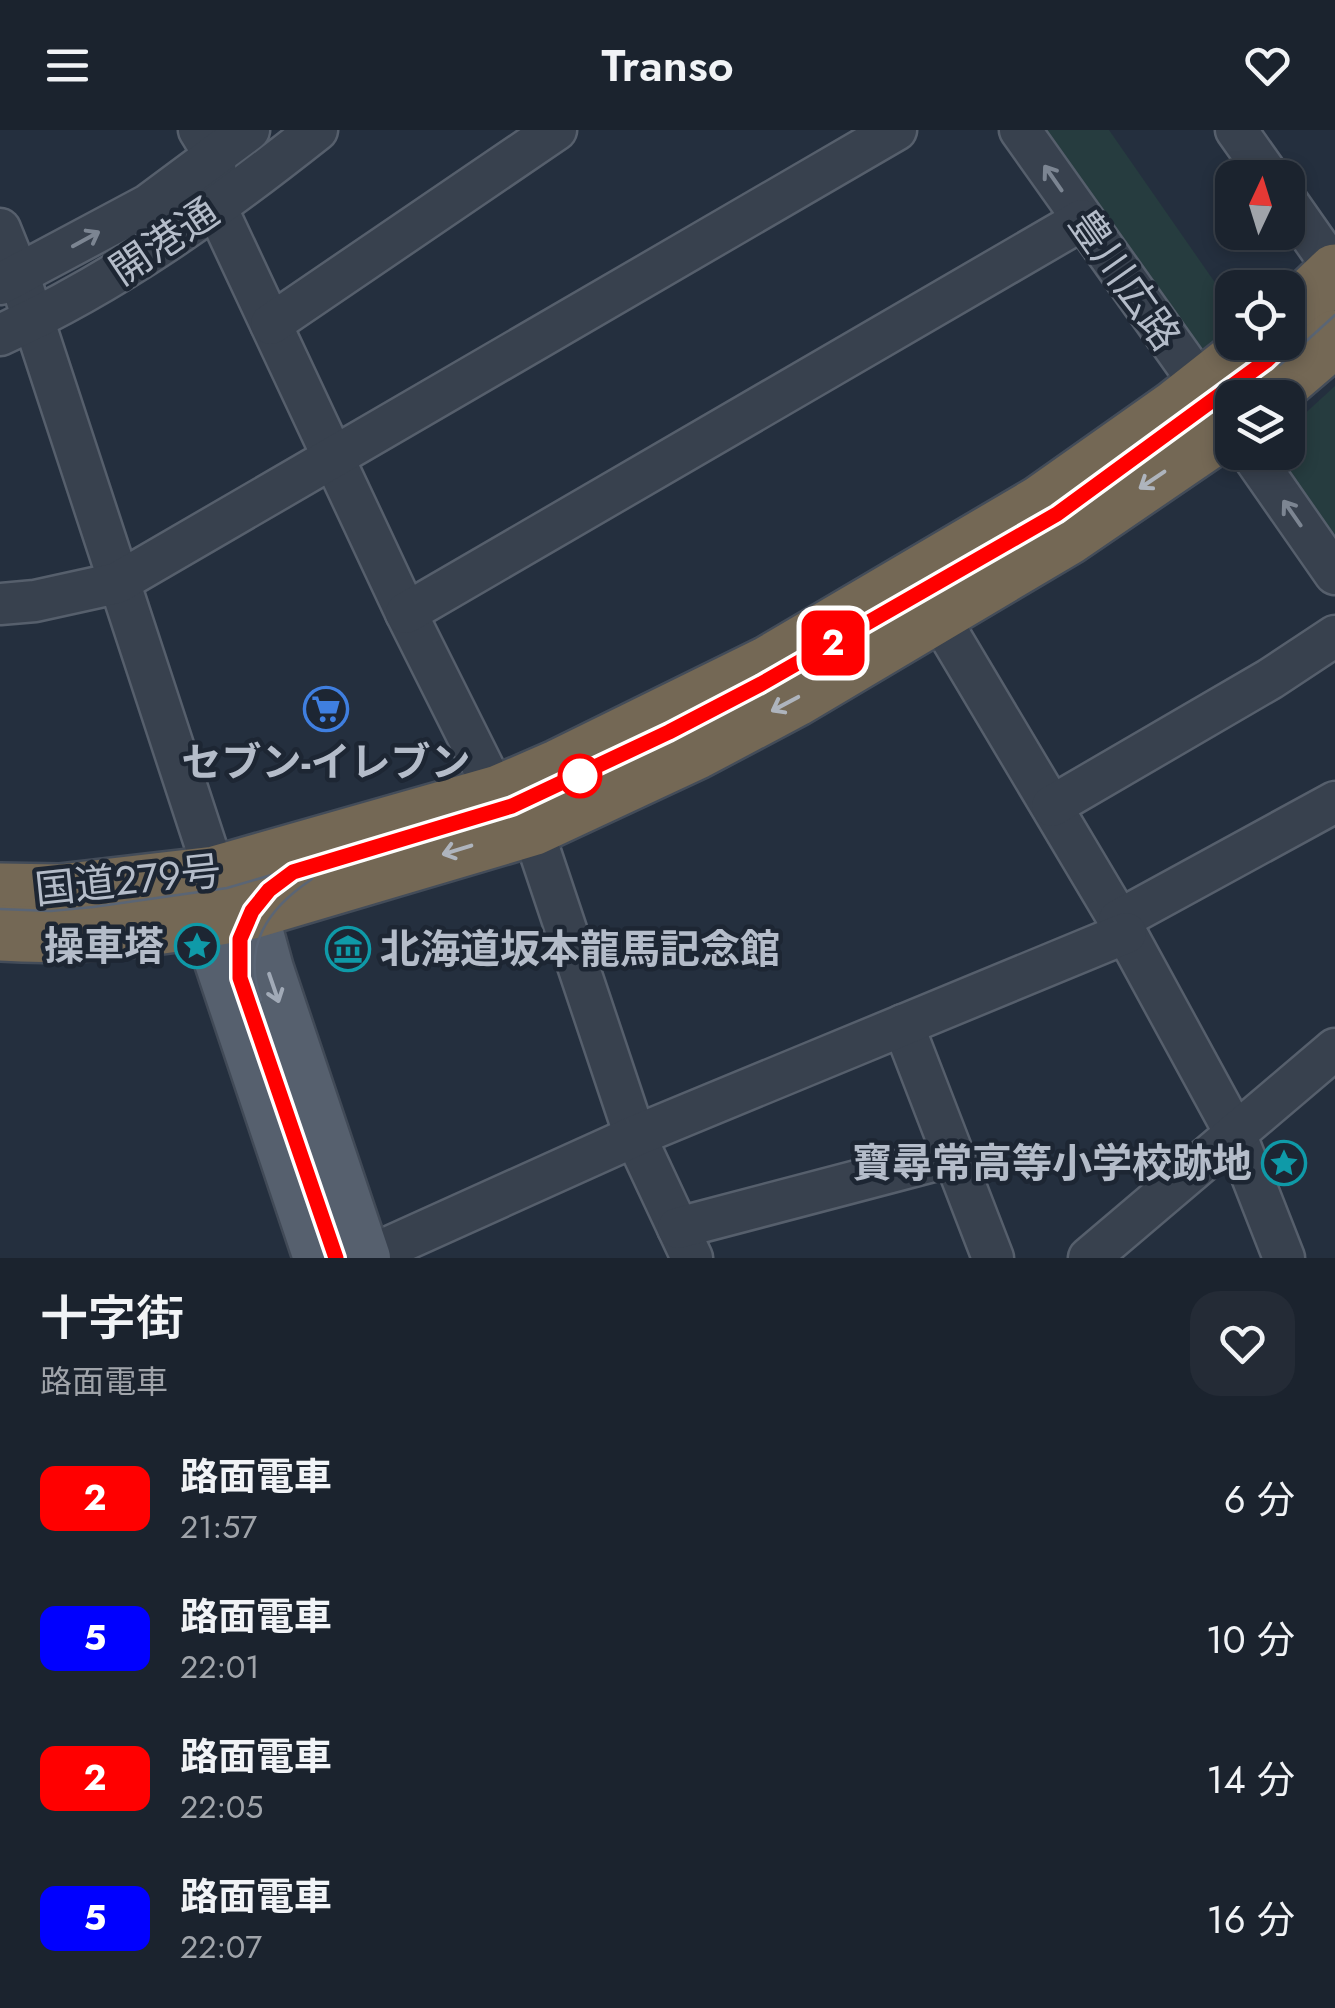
<!DOCTYPE html>
<html lang="ja">
<meta charset="utf-8">
<style>
:root{--surface:#1b232e;--page:#242b36;--text:#f1f3f6;--muted:#a0a4aa;--line:#39404a}
body{margin:0;font-family:Jost,"Noto Sans JP",sans-serif;background:var(--page);color:var(--text);height:100vh;display:flex;flex-direction:column;font-size:38px;white-space:nowrap}
*{box-sizing:border-box;margin:0}
p{font-size:32px;color:var(--muted)}
.icon{flex:none;width:55px;height:55px;fill:none;stroke:currentColor;stroke-width:2;stroke-linecap:round;stroke-linejoin:round}
.map{position:relative;height:1128px;overflow:hidden}
.details{display:flex;flex-direction:column;background:var(--surface);flex:1}
.details>*{flex:none}
.badge{padding:0 20px;border-radius:15px;font-size:35px;line-height:65px}
.needle{width:65px;rotate:4deg}
.controls{position:absolute;left:1215px;top:30px;display:grid;gap:20px}
.controls a{display:grid;place-items:center;width:90px;height:90px;border-radius:20px;background:var(--surface);box-shadow:0 5px 15px #0003,0 0 0 2px var(--line);font-size:50px}
.map>.badge{position:absolute;translate:-50% -50%;box-shadow:0 0 0 5px #fff}
.round{display:grid;place-items:center;flex:none;width:105px;height:105px;border-radius:30px;background:var(--page)}
.summary{display:flex;align-items:center;justify-content:space-between;height:170px;padding:0 40px}
h1{font-size:48px;font-weight:600;line-height:75px}
ul{padding:0;list-style:none}
li{display:flex;align-items:center;gap:30px;height:140px;padding:0 40px}
li div{flex:1}
li b{display:block;font-size:38px}
li em{font-style:normal}
li .badge{min-width:110px;font-weight:700;text-align:center}
header{display:flex;justify-content:space-between;align-items:center;height:130px;padding:0 40px;background:var(--surface);font-size:45px;font-weight:600}
.map>svg:first-child{display:block}
.green{fill:#263c3f}
.lines{fill:none;stroke-linecap:round;stroke-linejoin:round}
.minor-casing{stroke:#565f6c;stroke-width:45}
.major-casing{stroke:#414a57;stroke-width:55}
.highway-casing{stroke:#434c59;stroke-width:60}
.minor{stroke:#38414e;stroke-width:40}
.major{stroke:#56606e;stroke-width:50}
.highway{stroke:#746855;stroke-width:55}
.tram{stroke:#5a6575;stroke-width:2.5}
.oneway{stroke:#7c8592}
.oneway2{stroke:#aeb4bd}
.oneway3{stroke:#a1aab7}
.line-casing{stroke:#fff;stroke-width:22}
.line{stroke:#f00;stroke-width:15}
.stop-dot{fill:#fff;stroke:#f00;stroke-width:5}
.labels{text-anchor:middle;dominant-baseline:central;stroke-width:9;stroke-linejoin:round;paint-order:stroke}
.street-label{font-size:40px;fill:#b4bcc9;stroke:#1d2633}
.poi-label{font-size:40px;font-weight:bold;fill:#b4bcc9;stroke:#1d2633;text-anchor:end}
</style>
<header><svg class="icon" aria-label="menu" viewBox="0 0 24 24"><path d="M4 6h16M4 12h16M4 18h16"/></svg>Transo<svg class="icon" aria-label="heart" viewBox="0 0 24 24"><path d="M12 20l-8-8c-3-5 5-10 8-4 3-6 11-1 8 4z"/></svg></header>
<div class="map">
<svg width="1335" height="1128" viewBox="0 0 1335 1128">
<rect width="100%" height="100%" fill="#242f3e"/>
<g class="green">
<path d="M1042 0H1109L1232 177V199L1202 225Z"/>
<path d="M1335 256V408L1273 323 1288 322V299Z"/>
</g>
<g class="lines">
<defs>
<g id="minor">
<path d="M199 0 215 26 216 77 406 483 486 643 499 663 532 698 635 1006 692 1128"/>
<path d="M1020 0 1218 279"/>
<path d="M1236 0 1270 48"/>
<path d="M1288 73 1335 140"/>
<path d="M0 99 19 146 215 744"/>
<path d="M0 154 148 75 249 0"/>
<path d="M271 194 556 0"/>
<path d="M0 205C118 151 216 80 317 0"/>
<path d="M1250 322 1335 444"/>
<path d="M925 464 1119 790 1235 1003 1284 1128"/>
<path d="M0 474 35 471 117 453 896 0"/>
<path d="M406 483 1082 90"/>
<path d="M1052 676 1270 549 1335 506"/>
<path d="M1119 790 1335 672"/>
<path d="M903 895 993 1128"/>
<path d="M678 1098 952 1026"/>
<path d="M365 1128 635 1006 1126 803"/>
<path d="M1089 1128 1335 919"/>
</g>
<g id="major">
<path d="M214 749 206 790 319 1128"/>
<path d="M222 752 252 781 268 839 365 1128"/>
</g>
<g id="highway">
<path d="M1288 187 1335 142"/>
<path d="M1265 268 1335 208"/>
<path d="M0 761 60 762 215 744 499 663 559 637 768 534 1041 373 1174 279 1259 212"/>
<path d="M0 803C83 809 171 797 252 781L532 698 697 621 795 569 1068 407 1232 295"/>
</g>
</defs>
<use href="#minor" class="minor-casing"/>
<use href="#major" class="major-casing"/>
<use href="#highway" class="highway-casing"/>
<use href="#minor" class="minor"/>
<use href="#major" class="major"/>
<use href="#highway" class="highway"/>
<g class="tram">
<path d="M1280 235 1335 185"/>
<path d="M286 747C253 771 239 801 238 841L336 1128"/>
<path d="M0 779 51 781 93 777 227 758 512 675 580 646 761 554 1057 384 1212 271 1286 212"/>
<path d="M261 870C242 816 267 779 312 749"/>
</g>
</g>
<defs><path id="oneway-shaft" d="M-6 0H5M1.5-3L5.5 0L1.5 3" fill="none" stroke-width="1.6" stroke-linecap="round" stroke-linejoin="round" transform="scale(2.5)"/></defs>
<g class="oneway">
<use href="#oneway-shaft" transform="translate(1053 48) rotate(-125)"/>
<use href="#oneway-shaft" transform="translate(86 109) rotate(-29)"/>
<use href="#oneway-shaft" transform="translate(1292 383) rotate(-125)"/>
</g>
<g class="oneway2">
<use href="#oneway-shaft" transform="translate(1152 350) rotate(146)"/>
<use href="#oneway-shaft" transform="translate(785 574) rotate(152)"/>
<use href="#oneway-shaft" transform="translate(457 720) rotate(163)"/>
</g>
<use class="oneway3" href="#oneway-shaft" transform="translate(274 858) rotate(71)"/>
<g class="lines">
<defs>
<path id="line" d="M336 1128 240 848V809L252 781 269 760 293 742 512 676 669 602 761 554 1057 384 1266 231 1286 212"/>
</defs>
<use href="#line" class="line-casing"/>
<use href="#line" class="line"/>
</g>
<defs>
<symbol id="supermarket-ring" viewBox="-11 -11 22 22"><circle r="9.5" fill="#1d2633" stroke="#3f7fe0" stroke-width="1.5"/><path d="M-6-5.5h2.5l.6 2H6L4.5 2H-2.5L-4.4-4H-6ZM-1.5 3.2a1.3 1.3 0 1 0 .1 0ZM3 3.2a1.3 1.3 0 1 0 .1 0Z" fill="#3f7fe0"/></symbol>
<symbol id="sight-ring" viewBox="-11 -11 22 22"><circle r="9.5" fill="#1d2633" stroke="#0f9aa8" stroke-width="1.5"/><path d="M0-6L1.8-2.2L6-1.7L2.9 1.2L3.7 5.4L0 3.3L-3.7 5.4L-2.9 1.2L-6-1.7L-1.8-2.2Z" fill="#0f9aa8"/></symbol>
<symbol id="museum-ring" viewBox="-11 -11 22 22"><circle r="9.5" fill="#1d2633" stroke="#0f9aa8" stroke-width="1.5"/><path d="M0-6L6-3V-2H-6V-3ZM-5-1h2V3h-2ZM-1-1h2V3h-2ZM3-1h2V3H3ZM-6 4H6V6H-6Z" fill="#0f9aa8"/></symbol>
</defs>
<g fill-rule="evenodd">
<use href="#supermarket-ring" x="301" y="554" width="50" height="50"/>
<use href="#sight-ring" x="172" y="791" width="50" height="50"/>
<use href="#museum-ring" x="323" y="794" width="50" height="50"/>
<use href="#sight-ring" x="1259" y="1008" width="50" height="50"/>
</g>
<circle class="stop-dot" cx="580" cy="646" r="20"/>
<g class="labels">
<g class="street-label">
<text transform="translate(164 111) rotate(-34)">開港通</text>
<text transform="translate(1125 150) rotate(55)">豊川広路</text>
<text transform="translate(128 750) rotate(-6)">国道279号</text>
</g>
<g class="poi-label">
<text x="326" y="632" text-anchor="middle">セブン-イレブン</text>
<text x="164" y="816">操車塔</text>
<text x="380" y="819" text-anchor="start">北海道坂本龍馬記念館</text>
<text x="1252" y="1033">寶尋常高等小学校跡地</text>
</g>
</g>
</svg>
<div class="controls">
<a><svg class="needle" viewBox="-14 -14 28 28"><path d="M0-13l5 13h-10z" fill="#e53935"/><path d="M0 13l5-13h-10z" fill="#a0a4aa"/></svg></a>
<a><svg class="icon" aria-label="locate" viewBox="0 0 24 24"><circle cx="12" cy="12" r="6"/><path d="M12 2v4M12 18v4M2 12h4M18 12h4"/></svg></a>
<a><svg class="icon" aria-label="layers" viewBox="0 0 24 24"><path d="M12 4l9 5-9 5-9-5zM3 14l9 5 9-5"/></svg></a>
</div>
<b class="badge" style="left:833px;top:513px;background:#f00;color:#fff">2</b>
</div>
<section class="details">
<div class="summary"><div><h1>十字街</h1><p>路面電車</p></div><a class="round"><svg class="icon" aria-label="heart" viewBox="0 0 24 24"><path d="M12 20l-8-8c-3-5 5-10 8-4 3-6 11-1 8 4z"/></svg></a></div>
<ul>
<li><span class="badge" style="background:#f00;color:#fff">2</span><div><b>路面電車</b><p>21:57</p></div><em>6 分</em></li>
<li><span class="badge" style="background:#00f;color:#fff">5</span><div><b>路面電車</b><p>22:01</p></div><em>10 分</em></li>
<li><span class="badge" style="background:#f00;color:#fff">2</span><div><b>路面電車</b><p>22:05</p></div><em>14 分</em></li>
<li><span class="badge" style="background:#00f;color:#fff">5</span><div><b>路面電車</b><p>22:07</p></div><em>16 分</em></li>
</ul>
</section>
